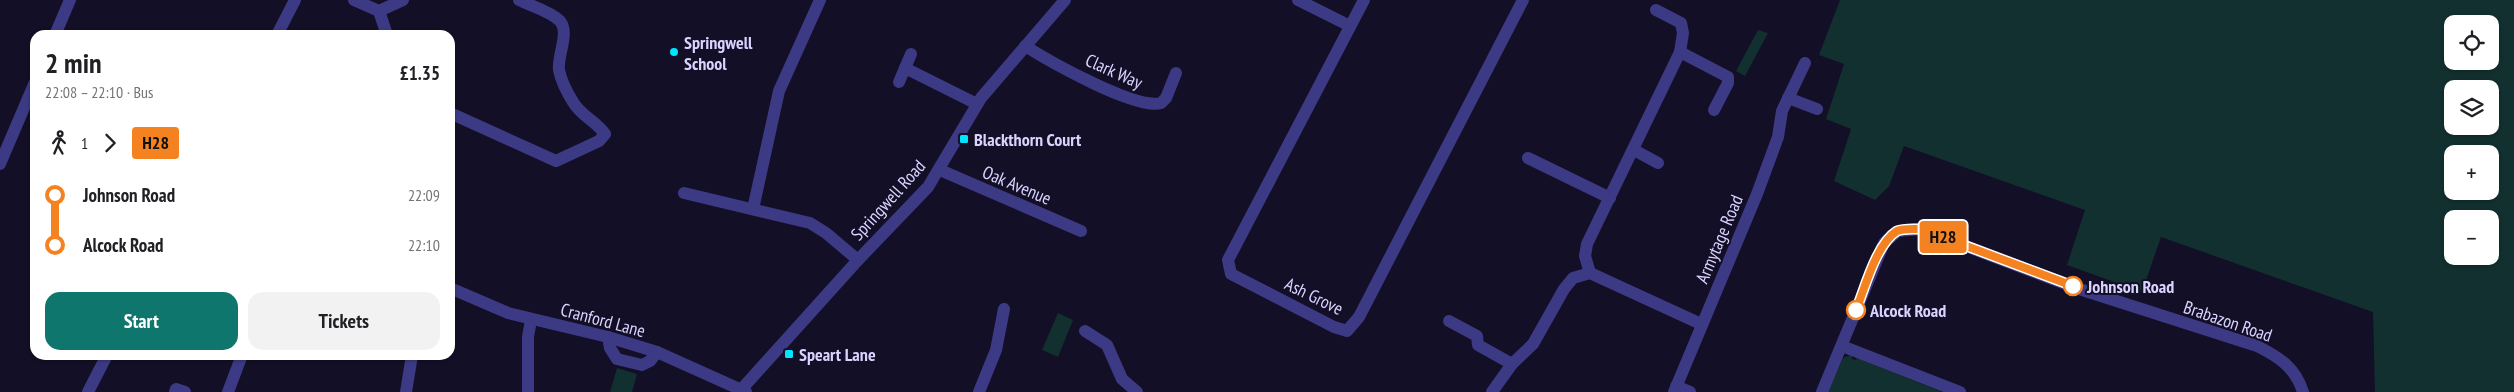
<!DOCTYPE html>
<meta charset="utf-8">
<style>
:root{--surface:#fff;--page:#f2f2f2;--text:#202124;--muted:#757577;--accent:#0f766e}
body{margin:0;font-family:"PT Sans Narrow",sans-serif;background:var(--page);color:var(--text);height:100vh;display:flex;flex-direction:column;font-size:19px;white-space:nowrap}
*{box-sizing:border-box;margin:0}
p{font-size:16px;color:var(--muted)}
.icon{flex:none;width:28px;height:28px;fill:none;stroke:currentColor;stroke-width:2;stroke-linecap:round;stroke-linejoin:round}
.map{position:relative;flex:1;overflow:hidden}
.sheet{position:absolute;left:30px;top:30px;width:425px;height:330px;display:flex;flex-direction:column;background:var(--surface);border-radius:15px;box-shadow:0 1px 4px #0004}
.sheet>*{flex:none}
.badge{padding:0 10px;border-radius:4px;font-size:18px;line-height:32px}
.buttons{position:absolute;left:2444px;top:15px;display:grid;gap:10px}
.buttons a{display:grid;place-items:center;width:55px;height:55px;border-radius:10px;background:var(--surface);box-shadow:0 1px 4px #0004;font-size:25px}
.map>.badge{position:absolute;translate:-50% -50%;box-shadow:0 0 0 2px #fff}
.legs{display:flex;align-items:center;gap:8px;height:55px;padding:0 15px;font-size:16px}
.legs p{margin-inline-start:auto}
.head{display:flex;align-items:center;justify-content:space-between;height:85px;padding:0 15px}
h1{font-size:28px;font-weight:800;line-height:38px}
.primary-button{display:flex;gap:10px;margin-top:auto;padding:10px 15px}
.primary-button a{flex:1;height:58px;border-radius:15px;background:var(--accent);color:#fff;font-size:20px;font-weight:800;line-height:58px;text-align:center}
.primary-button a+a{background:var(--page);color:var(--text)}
ul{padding:0 15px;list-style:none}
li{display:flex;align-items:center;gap:18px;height:50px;font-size:19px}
li i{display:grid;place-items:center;width:8px;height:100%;margin:0 6px;background:currentColor}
li i::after{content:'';width:12px;height:12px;margin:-6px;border:4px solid;border-radius:50%;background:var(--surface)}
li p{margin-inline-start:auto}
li:first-child i{background:linear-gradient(#0000 50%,currentColor 0)}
li:last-child i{background:linear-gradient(currentColor 50%,#0000 0)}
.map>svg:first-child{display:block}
.green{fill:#12302f;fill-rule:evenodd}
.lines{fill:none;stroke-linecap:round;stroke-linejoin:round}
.minor{stroke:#3d3a85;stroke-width:12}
.line-1-casing{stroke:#fff;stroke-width:11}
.line-1{stroke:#f58220;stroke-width:8}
.poi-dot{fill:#00e5ff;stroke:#130f26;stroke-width:2}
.stop-1-dot{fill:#fff;stroke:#f58220;stroke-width:2.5}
.labels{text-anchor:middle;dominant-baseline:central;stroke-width:4;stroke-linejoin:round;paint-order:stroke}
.poi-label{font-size:18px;font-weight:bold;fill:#d9d4ff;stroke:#130f26;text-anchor:start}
.street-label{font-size:18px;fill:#d9d4ff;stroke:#130f26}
.stop-label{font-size:18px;font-weight:bold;fill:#d9d4ff;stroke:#130f26;text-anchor:start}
</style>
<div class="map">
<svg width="2514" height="392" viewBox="0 0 2514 392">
<rect width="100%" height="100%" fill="#130f26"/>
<g class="green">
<path d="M1840 0H2514V392H2375L2373 312 2161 237 2142 292 2067 265 2085 210 1904 146 1889 186 1875 200 1834 181 1851 129 1826 119 1844 64 1819 55ZM2452 24H2490V61H2452ZM2452 89H2490V126H2452ZM2452 154H2490V191H2452ZM2452 219H2490V256H2452Z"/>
<path d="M1758 30 1768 33 1745 76 1736 71Z"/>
<path d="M1058 313 1073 320 1058 357 1042 350Z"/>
<path d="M1850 355 1852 356V359L1856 360 1857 358 1942 392H1828L1843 358Z"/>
<path d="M617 368 637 374 632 392H610Z"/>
</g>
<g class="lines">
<g class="minor">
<path d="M354 0 379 11 387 35"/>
<path d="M1298 0 1350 26"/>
<path d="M1364 0 1228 260 1231 274 1334 327 1347 331 1359 317 1523 0"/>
<path d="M379 11 403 0"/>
<path d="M55 35 70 0"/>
<path d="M277 35 295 0"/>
<path d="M1025 46C1049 61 1135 110 1161 103L1166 98 1176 73"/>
<path d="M1680 52 1728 77V83L1714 110"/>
<path d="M905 68 977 104"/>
<path d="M899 82 911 54"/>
<path d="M1788 98 1817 109"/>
<path d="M450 113 556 161 599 141 605 134C596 121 581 116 573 102 568 94 561 80 559 70 557 56 570 33 560 21 550 11 531 6 519 0"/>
<path d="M1634 150 1658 163"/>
<path d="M1528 158 1610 198"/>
<path d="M0 164 35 82"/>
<path d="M940 170 1081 231"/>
<path d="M684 193 810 223 826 233 858 260"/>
<path d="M753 209 779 91 820 0"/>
<path d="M1590 273 1585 256 1587 244 1680 52 1683 33 1681 23 1656 10"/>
<path d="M450 288 508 313 608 337 657 352 746 392"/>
<path d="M1449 321 1477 336 1478 345 1512 364"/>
<path d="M1085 331 1107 345 1122 379 1137 392"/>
<path d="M608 337 610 348 617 359 642 365 650 361 657 352"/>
<path d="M1842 346 1960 392"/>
<path d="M1676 386 1690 392"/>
<path d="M88 392 107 355"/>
<path d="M175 392 176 389 185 392"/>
<path d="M228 392 242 355"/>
<path d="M406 392 412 355"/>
<path d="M528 392V337L531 320"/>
<path d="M739 392 858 260 928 187 981 98 1065 0"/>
<path d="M979 392 996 350 1004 309"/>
<path d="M1492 392 1512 364 1533 344 1564 289 1573 278 1590 273 1701 324"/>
<path d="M1674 392 1757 194 1778 137 1782 111 1805 63"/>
<path d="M1822 392 1884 243 1898 231 1921 229 2076 288 2257 346C2279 357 2295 367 2303 392"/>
</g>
</g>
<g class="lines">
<defs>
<path id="line-1" d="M1856 310C1865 288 1876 244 1897 231 1904 228 1914 229 1921 229L2073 286"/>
</defs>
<use href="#line-1" class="line-1-casing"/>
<use href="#line-1" class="line-1"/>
</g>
<g class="poi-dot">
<circle cx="674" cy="52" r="5"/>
<rect x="959" y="134" width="10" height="10" rx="2.5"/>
<rect x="784" y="349" width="10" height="10" rx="2.5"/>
</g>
<g class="stop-1-dot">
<circle cx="2073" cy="286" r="9"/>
<circle cx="1856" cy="310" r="9"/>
</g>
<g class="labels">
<g class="poi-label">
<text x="684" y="42">Springwell<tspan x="684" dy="21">School</tspan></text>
<text x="974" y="139">Blackthorn Court</text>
<text x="799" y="354">Speart Lane</text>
</g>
<g class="street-label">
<text transform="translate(1114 71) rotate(24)">Clark Way</text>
<text transform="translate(1017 185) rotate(23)">Oak Avenue</text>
<text transform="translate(888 200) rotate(-48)">Springwell Road</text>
<text transform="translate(1719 239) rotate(-67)">Armytage Road</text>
<text transform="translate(1314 296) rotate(26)">Ash Grove</text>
<text transform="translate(603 320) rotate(15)">Cranford Lane</text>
<text transform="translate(2228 321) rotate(19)">Brabazon Road</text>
</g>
<g class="stop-label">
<text x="2087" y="286">Johnson Road</text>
<text x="1870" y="310">Alcock Road</text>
</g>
</g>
</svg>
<div class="buttons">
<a><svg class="icon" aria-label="locate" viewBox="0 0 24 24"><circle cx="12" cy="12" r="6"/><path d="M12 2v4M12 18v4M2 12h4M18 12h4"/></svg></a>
<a><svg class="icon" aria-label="layers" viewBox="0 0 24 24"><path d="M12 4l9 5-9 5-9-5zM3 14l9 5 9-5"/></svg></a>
<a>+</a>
<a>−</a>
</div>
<b class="badge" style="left:1943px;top:237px;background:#f58220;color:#111">H28</b>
<section class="sheet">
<div class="head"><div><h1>2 min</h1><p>22:08 – 22:10 · Bus</p></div><b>£1.35</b></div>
<div class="legs"><svg class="icon" aria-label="walk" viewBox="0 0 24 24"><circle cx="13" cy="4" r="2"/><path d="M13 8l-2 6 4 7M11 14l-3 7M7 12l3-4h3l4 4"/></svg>1<svg class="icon" aria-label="forward" viewBox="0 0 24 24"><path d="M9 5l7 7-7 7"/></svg><b class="badge" style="background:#f58220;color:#111">H28</b></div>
<ul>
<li><i style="color:#f58220"></i><b>Johnson Road</b><p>22:09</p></li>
<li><i style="color:#f58220"></i><b>Alcock Road</b><p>22:10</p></li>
</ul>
<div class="primary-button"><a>Start</a><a>Tickets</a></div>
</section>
</div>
